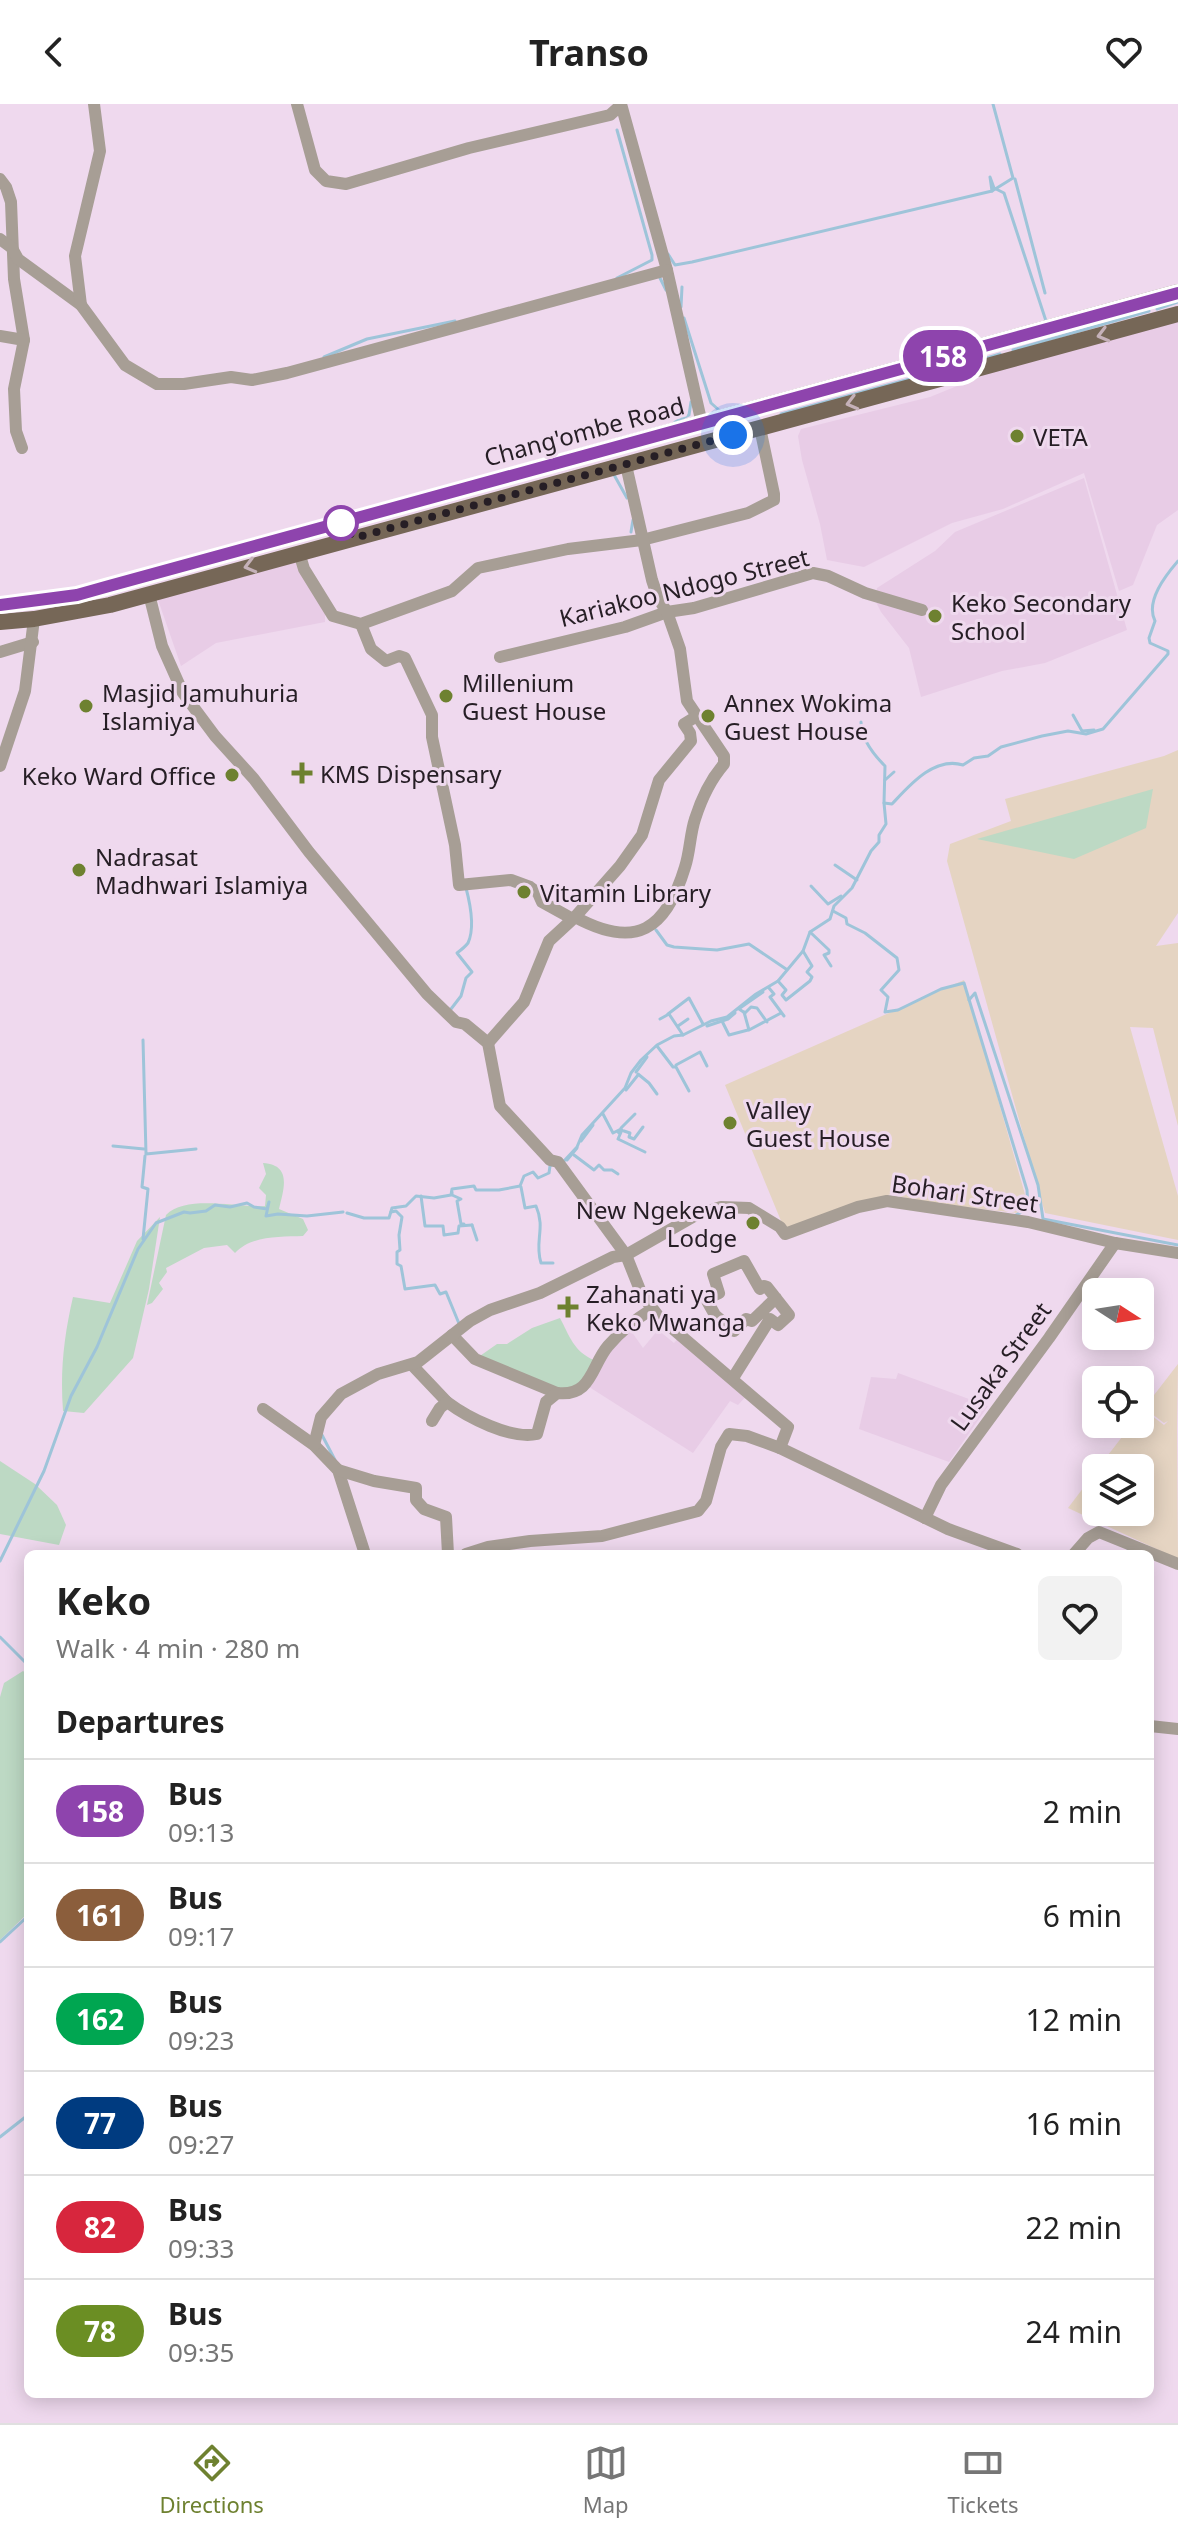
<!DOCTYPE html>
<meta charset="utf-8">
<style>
:root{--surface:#fff;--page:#f2f2f2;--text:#222;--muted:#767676;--line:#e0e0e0;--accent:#6e8130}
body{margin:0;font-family:"Noto Sans",sans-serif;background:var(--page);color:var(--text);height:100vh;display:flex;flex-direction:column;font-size:30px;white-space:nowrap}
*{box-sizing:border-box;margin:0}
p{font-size:26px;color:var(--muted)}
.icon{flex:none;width:44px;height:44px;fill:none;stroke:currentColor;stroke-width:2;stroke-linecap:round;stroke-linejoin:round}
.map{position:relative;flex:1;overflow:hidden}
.panel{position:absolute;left:24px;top:1446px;width:1130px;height:848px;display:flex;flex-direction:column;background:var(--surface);border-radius:12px;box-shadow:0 4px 20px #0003}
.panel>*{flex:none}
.badge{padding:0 16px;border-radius:26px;font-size:28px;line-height:52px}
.needle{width:52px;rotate:102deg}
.buttons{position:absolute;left:1082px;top:1174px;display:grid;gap:16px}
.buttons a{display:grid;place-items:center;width:72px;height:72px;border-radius:12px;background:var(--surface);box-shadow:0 4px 20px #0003;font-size:40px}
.you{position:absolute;width:40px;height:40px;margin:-20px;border:6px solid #fff;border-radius:50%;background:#1a73e8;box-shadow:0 0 0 12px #1a73e833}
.map>.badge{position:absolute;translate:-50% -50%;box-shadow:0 0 0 4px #fff}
h2{padding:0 32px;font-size:30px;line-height:72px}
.round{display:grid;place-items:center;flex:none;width:84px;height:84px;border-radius:12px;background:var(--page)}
.headline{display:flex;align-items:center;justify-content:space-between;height:136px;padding:0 32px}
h1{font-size:38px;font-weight:700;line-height:60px}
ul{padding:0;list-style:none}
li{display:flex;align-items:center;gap:24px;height:104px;padding:0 32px;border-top:2px solid var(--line)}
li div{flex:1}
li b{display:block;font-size:30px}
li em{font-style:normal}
li .badge{min-width:88px;font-weight:700;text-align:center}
header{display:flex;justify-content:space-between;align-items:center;height:104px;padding:0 32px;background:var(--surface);font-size:36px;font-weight:700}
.tabs{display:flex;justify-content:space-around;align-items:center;height:112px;border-top:2px solid var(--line);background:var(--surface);font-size:22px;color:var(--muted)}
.tabs a{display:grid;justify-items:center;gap:4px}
.tabs .on{color:var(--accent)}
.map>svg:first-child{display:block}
.built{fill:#e8cce6}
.industrial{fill:#e5d4c2}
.green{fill:#bdd9c4}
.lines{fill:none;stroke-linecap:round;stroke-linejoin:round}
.stream{stroke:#9ec4d9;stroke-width:3}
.minor{stroke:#a79e95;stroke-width:12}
.major{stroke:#766757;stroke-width:16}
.oneway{stroke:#c5b1b9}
.line-casing{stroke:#fff;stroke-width:18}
.line{stroke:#8e44ad;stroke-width:12}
.walk{stroke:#261e25;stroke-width:8;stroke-dasharray:0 14.4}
.poi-dot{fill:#6e8130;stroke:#efd9ee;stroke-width:3}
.stop-dot{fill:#fff;stroke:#8e44ad;stroke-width:4}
.labels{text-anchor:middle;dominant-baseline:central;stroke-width:6;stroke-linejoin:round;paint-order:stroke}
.street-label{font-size:24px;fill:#261e25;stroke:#efd9ee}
.poi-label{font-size:24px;fill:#261e25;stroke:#efd9ee;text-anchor:start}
</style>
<header><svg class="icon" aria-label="back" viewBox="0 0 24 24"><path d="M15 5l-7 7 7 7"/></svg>Transo<svg class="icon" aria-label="heart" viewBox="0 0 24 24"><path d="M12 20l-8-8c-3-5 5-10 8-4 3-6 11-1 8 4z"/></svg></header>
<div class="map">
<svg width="1178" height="2319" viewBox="0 0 1178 2319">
<rect width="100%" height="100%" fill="#efd9ee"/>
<g class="built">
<path d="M1178 216V406L1157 421 1133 481 1119 487 1084 369 1003 405 952 419 864 463 827 456 820 420 802 356 798 332 801 325 930 293 989 269Z"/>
<path d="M1084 374 1127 526 1045 559 1002 567 921 593 909 544 881 508 875 496 877 484 935 447 955 428Z"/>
<path d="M297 453 325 506V518L216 539 181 562 156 490Z"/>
<path d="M629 1224 643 1244 658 1226 674 1239 681 1231 749 1289 738 1301 730 1297 693 1349 586 1281 613 1238Z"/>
<path d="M898 1269 988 1302 949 1358 859 1325 871 1273 896 1275Z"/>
</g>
<g class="industrial">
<path d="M1178 646V809L1156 842 1178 839V1022L1153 924 1130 923 1178 1092V1136L1045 1109 947 757 950 740 1011 717 1005 695 1164 652Z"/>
<path d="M964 876 1028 1101 1019 1109 922 1098 891 1090 786 1129 725 981Z"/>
<path d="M1178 1260 1177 1324 1178 1455 1068 1404 1096 1367V1408H1140V1364H1098L1132 1320H1140V1309L1143 1305 1164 1321 1168 1317 1164 1319 1144 1304Z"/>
</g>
<g class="green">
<path d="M1153 685 1146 724 1074 755 977 735Z"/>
<path d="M263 1059C292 1061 284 1084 279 1105L303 1115 308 1126 303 1132C280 1133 252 1131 235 1149L227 1141 204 1144 166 1164 167 1168 159 1179 163 1185 152 1199 147 1201 166 1111C186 1090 238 1104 265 1102L266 1091 259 1084 266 1070Z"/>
<path d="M160 1113 149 1185 133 1254 84 1309 63 1307C60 1267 64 1232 73 1193L110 1199 137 1137Z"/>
<path d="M560 1214C569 1231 574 1248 594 1256L592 1267 570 1288 477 1254 497 1240H507L532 1224Z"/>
<path d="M0 1357 35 1380 57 1401 66 1421 59 1441 0 1430Z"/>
<path d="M23 1567 28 1571V1809L0 1836V1593L4 1579Z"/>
</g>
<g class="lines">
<g class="stream">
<path d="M1015 75 1045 189"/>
<path d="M992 87 990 73 994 84 1004 89 1046 217"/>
<path d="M668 150 675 161 692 158 992 87 1013 74 993 0"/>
<path d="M617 174 652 156V151L617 26"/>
<path d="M660 174 666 186"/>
<path d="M681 203 682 183"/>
<path d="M1157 205 1178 198"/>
<path d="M684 214 711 299 720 307"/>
<path d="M1013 246 1149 207"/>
<path d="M324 253 367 235 455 217"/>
<path d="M977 257 1000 250"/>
<path d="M781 310 954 263"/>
<path d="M675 318 689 311 691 298"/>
<path d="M613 369 627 394"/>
<path d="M631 428 633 416"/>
<path d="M1073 611 1082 627 1094 626"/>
<path d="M861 618C861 634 874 651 885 662L884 699"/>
<path d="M885 676 894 668"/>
<path d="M835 761 857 776"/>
<path d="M811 782 828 800 841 792"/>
<path d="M833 807 846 814 847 820 865 829 897 854 899 866 881 886 888 893 885 908 898 906 941 885 964 879 1027 1086 1028 1105 1016 1111"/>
<path d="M656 826 667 841 674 843 717 846 749 840 786 865"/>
<path d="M810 828 829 846V849L824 851 831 862"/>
<path d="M778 877 786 886 782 891 786 896 810 877 812 873 807 868 812 862 803 847"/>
<path d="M769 884 774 890 770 893 784 912"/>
<path d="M969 896 975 889 1038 1081 1043 1115 1178 1141"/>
<path d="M740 904 763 888"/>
<path d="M451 905 461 892 466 874 472 868 457 849C461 846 465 843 468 839 475 824 470 799 466 784"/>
<path d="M739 905 745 909 751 903 757 904 767 918"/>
<path d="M744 908 749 926 781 909"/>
<path d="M668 910 689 894 703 920"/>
<path d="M660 915 669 910 683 931"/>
<path d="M722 917 729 931 748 926"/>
<path d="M678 922 688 915"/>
<path d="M707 922 728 915 735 909"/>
<path d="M143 936 146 1050 196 1045"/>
<path d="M657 942 673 963H676L689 987"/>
<path d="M676 961 700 948 707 962"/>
<path d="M636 968 647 953"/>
<path d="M638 970 649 979 657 990"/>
<path d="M626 986 638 971"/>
<path d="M603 1010 613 1029 621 1025 617 1027 620 1030 622 1026 618 1035 645 1048"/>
<path d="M621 1024 635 1010"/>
<path d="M624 1027 630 1029 629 1033 634 1035 643 1023"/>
<path d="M581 1037 593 1021"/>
<path d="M113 1042 144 1045"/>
<path d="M574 1051 594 1066 599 1061 604 1066H612L618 1070"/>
<path d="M567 1056 577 1044"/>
<path d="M564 1057 577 1043 582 1031 625 984 631 969 641 956 657 941 674 932 683 931 711 917 727 913 756 890 778 877 803 847 810 828 830 815 834 802 852 784 871 747 879 738V731L886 720 884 699 892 700C909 682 934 652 963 661L974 654 988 652 1001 643 1042 632 1068 627 1086 630 1103 625 1168 550V547L1150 539 1149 534 1155 517C1145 497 1166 471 1178 457"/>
<path d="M521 1083 525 1104 536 1102C546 1125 534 1137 541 1159H553"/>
<path d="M452 1088V1091L461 1095 457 1097 461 1120H464"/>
<path d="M421 1092 425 1122H443L444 1131 458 1129 459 1122 472 1121"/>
<path d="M391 1108 396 1107 402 1113 399 1131 400 1146 397 1148V1160L401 1162 405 1185 435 1181 440 1190 446 1188 460 1222"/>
<path d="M347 1109 364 1114H389L392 1104 406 1102 416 1092 434 1094 451 1091 452 1085 474 1082 476 1086H499L520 1082 524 1072 533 1068 538 1074 549 1069 550 1062 553 1060"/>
<path d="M472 1121 477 1136"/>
<path d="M143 1135 148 1085 142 1083 145 1052"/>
<path d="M322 1331 335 1356"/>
<path d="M1128 1446 1135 1450"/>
<path d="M0 1457 44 1367 71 1292 97 1243 138 1145 156 1119 184 1108 190 1109 206 1107 215 1101 230 1103 247 1099 254 1103 267 1105 269 1098 266 1112 278 1110 307 1112 343 1108"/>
<path d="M0 1533 28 1561"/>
<path d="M0 1838 28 1812"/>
<path d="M0 2033 28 2011"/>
</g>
<g class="minor">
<path d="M297 0 315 66 326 77 346 80 469 44 610 11 621 1"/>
<path d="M621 0 667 166 702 320"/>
<path d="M0 75 6 83 11 98 14 175 24 236 14 285 16 327 22 344"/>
<path d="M0 135 12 144 18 155 81 201 125 261 157 280H184L231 273 252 276 287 269 667 166"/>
<path d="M81 201 75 152 100 47 94 0"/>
<path d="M0 232 24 236"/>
<path d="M301 455 304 465 333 512 361 520 452 487 478 464 568 445 642 436 748 409 774 396V390L760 324"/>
<path d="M149 490 162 542 183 589 215 632 254 675 309 748 427 890 456 918 465 920 488 939 500 1002 550 1056 558 1058 626 1151 642 1191 659 1213 788 1323 780 1344 948 1425 1017 1450"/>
<path d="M361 520 371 545 386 557 399 552 405 554 432 611V633L455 741 459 781 511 776 530 783 538 789 542 798 571 814"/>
<path d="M0 548 33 538"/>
<path d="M500 553 625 523 667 508 694 504 813 469 828 472 865 489 922 506"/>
<path d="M0 662 25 587 34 515"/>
<path d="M575 813C636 846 666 826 685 763 690 748 690 730 695 715 701 696 711 675 724 660V652L687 597 680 545 667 508 658 494 652 476 626 361"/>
<path d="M488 939 524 898 549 837 575 813 620 762 642 731 659 676 691 637 690 629 684 620 697 612"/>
<path d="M452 1231 475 1255 557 1289"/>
<path d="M412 1261 447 1298"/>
<path d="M733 1274 770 1215 778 1221 789 1211 767 1183 764 1182 760 1185 744 1157 713 1170 719 1189 706 1195 715 1211 734 1227 746 1215 752 1217 776 1194"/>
<path d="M263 1305 314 1341 338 1366 365 1450"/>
<path d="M432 1317 440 1304 447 1298C467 1313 511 1336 537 1330L546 1298 557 1289C592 1293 591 1262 608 1242 620 1228 636 1215 652 1205"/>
<path d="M314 1341 321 1313 341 1290 378 1270 418 1258 470 1217 490 1206 540 1189 613 1153 626 1151 696 1111 721 1103 749 1104 780 1123 785 1130 858 1103 887 1097 1028 1118 1115 1139 1178 1149"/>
<path d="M338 1366 374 1377 416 1384V1396L424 1405 446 1413 448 1450"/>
<path d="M925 1414 941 1381 1049 1234 1115 1139"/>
<path d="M466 1450 488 1443 530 1437 602 1432 698 1407 706 1397 721 1343 729 1330 747 1332 780 1344"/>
<path d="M1074 1450 1088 1434 1099 1428 1178 1460"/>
<path d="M1150 1622 1178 1625"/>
</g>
<g class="major">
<path d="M0 501 77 491 109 482 1178 188"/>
<path d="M0 518 34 515 110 501 1178 210"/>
</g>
</g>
<defs><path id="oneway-chevron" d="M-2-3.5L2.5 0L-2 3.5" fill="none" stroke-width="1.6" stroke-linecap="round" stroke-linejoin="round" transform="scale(2)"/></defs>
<g class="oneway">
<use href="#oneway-chevron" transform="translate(1103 231) rotate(165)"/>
<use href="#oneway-chevron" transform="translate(852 299) rotate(165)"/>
<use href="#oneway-chevron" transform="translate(250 462) rotate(165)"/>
</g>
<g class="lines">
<defs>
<path id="line" d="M0 501 77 491 109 482 1178 189"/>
</defs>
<use href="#line" class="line-casing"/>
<use href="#line" class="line"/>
<path class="walk" d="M341 419 354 434 733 331"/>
</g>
<g class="poi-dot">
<circle cx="1017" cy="332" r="8"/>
<circle cx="935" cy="512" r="8"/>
<circle cx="446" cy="592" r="8"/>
<circle cx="86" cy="602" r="8"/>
<circle cx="708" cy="612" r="8"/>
<path d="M298 657h8v8h8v8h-8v8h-8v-8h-8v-8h8z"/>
<circle cx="232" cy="671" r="8"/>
<circle cx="79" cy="766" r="8"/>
<circle cx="524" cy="788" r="8"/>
<circle cx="730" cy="1019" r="8"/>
<circle cx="753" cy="1119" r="8"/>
<path d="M564 1191h8v8h8v8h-8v8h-8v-8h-8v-8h8z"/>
</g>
<circle class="stop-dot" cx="341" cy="419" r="16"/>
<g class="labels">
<g class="street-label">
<text transform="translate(584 327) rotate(-15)">Chang'ombe Road</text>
<text transform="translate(684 483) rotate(-14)">Kariakoo Ndogo Street</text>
<text transform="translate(965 1089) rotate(8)">Bohari Street</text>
<text transform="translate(1000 1262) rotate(-54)">Lusaka Street</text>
</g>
<g class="poi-label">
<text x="1033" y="332">VETA</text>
<text x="951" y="498">Keko Secondary<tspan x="951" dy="28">School</tspan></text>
<text x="462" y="578">Millenium<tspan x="462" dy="28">Guest House</tspan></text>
<text x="102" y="588">Masjid Jamuhuria<tspan x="102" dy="28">Islamiya</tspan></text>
<text x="724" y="598">Annex Wokima<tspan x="724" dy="28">Guest House</tspan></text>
<text x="320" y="669">KMS Dispensary</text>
<text x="216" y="671" text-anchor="end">Keko Ward Office</text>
<text x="95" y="752">Nadrasat<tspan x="95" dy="28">Madhwari Islamiya</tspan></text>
<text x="540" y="788">Vitamin Library</text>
<text x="746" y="1005">Valley<tspan x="746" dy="28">Guest House</tspan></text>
<text x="737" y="1105" text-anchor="end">New Ngekewa<tspan x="737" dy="28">Lodge</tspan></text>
<text x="586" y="1189">Zahanati ya<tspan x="586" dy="28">Keko Mwanga</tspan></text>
</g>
</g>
</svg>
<div class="buttons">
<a><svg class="needle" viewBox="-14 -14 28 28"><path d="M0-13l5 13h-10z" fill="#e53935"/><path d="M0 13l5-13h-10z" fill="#767676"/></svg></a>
<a><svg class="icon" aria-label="locate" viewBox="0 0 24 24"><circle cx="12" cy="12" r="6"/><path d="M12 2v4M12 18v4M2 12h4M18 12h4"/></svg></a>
<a><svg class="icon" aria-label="layers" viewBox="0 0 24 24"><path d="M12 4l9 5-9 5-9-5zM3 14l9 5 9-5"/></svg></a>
</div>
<div class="you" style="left:733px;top:331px"></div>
<b class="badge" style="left:943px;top:252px;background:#8e44ad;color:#fff">158</b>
<section class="panel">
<div class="headline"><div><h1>Keko</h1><p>Walk · 4 min · 280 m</p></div><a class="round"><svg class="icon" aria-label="heart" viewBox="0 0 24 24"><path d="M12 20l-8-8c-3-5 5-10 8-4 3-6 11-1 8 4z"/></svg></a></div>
<h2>Departures</h2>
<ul>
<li><span class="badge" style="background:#8e44ad;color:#fff">158</span><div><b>Bus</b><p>09:13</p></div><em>2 min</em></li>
<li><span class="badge" style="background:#8b5e3c;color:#fff">161</span><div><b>Bus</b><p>09:17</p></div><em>6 min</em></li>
<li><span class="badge" style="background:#00a651;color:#fff">162</span><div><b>Bus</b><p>09:23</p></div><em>12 min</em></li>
<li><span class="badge" style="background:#003b80;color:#fff">77</span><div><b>Bus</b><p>09:27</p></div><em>16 min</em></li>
<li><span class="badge" style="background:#d7263d;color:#fff">82</span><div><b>Bus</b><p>09:33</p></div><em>22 min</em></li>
<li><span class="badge" style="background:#6b8e23;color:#fff">78</span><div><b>Bus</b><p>09:35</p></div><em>24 min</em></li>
</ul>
</section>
</div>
<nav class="tabs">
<a class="on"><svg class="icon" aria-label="directions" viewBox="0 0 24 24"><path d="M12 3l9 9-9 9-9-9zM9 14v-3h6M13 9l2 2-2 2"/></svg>Directions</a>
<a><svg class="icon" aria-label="map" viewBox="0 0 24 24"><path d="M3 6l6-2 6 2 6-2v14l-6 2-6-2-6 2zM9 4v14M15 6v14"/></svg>Map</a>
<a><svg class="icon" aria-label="tickets" viewBox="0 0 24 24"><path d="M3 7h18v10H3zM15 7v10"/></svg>Tickets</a>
</nav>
